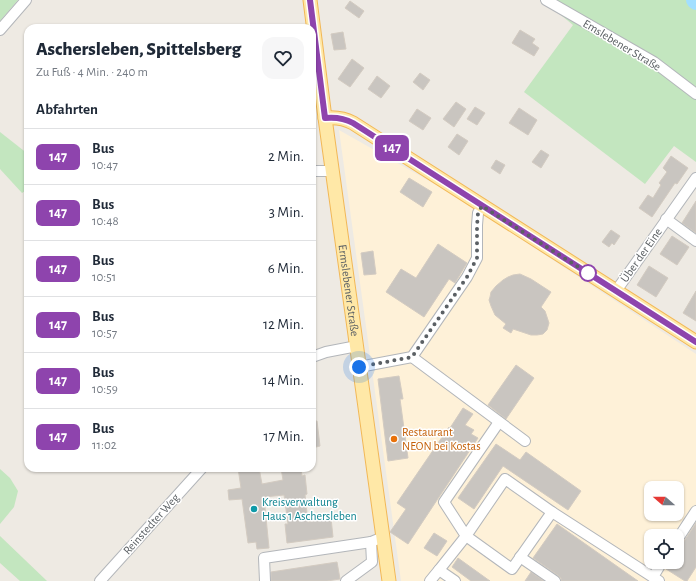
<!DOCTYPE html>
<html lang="de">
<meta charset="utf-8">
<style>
:root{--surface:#fff;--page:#f6f6f7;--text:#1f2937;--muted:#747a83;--line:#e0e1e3}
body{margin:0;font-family:"Alegreya Sans",sans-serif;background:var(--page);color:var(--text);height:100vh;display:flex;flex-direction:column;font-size:15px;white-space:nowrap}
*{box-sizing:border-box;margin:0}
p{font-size:13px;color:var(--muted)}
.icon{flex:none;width:22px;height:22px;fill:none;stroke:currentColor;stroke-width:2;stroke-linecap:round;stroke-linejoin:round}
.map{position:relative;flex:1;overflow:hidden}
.side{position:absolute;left:24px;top:24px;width:292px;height:448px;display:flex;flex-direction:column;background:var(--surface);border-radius:12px;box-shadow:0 1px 3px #0004}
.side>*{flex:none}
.badge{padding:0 8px;border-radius:6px;font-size:14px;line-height:26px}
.needle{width:26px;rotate:290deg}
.tools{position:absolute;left:644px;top:481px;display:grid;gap:8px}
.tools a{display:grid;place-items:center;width:40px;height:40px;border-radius:8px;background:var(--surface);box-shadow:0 1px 3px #0004;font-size:20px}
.you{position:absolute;width:20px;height:20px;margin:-10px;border:3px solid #fff;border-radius:50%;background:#1a73e8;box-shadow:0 0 0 6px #1a73e833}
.map>.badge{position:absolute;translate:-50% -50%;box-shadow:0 0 0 2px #fff}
h2{padding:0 12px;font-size:15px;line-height:36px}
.round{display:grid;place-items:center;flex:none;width:42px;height:42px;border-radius:12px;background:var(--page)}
.overview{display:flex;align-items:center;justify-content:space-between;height:68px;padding:0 12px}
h1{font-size:19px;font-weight:800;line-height:30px}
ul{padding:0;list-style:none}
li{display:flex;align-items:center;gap:12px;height:56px;padding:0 12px;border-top:1px solid var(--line)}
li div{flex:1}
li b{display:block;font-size:15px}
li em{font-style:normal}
li .badge{min-width:44px;font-weight:700;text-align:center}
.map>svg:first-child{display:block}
.commercial{fill:#fef1d8;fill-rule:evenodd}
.green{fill:#c3e6bf}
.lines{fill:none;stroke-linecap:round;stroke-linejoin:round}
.river{stroke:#a2dfff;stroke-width:18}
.building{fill:#c9c5c0;stroke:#d3cbc1}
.minor-casing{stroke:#b3b6ba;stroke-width:12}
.major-casing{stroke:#f2b857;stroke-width:15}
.minor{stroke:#fff;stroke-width:10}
.major{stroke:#ffe8a7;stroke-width:13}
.line-casing{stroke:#fff;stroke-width:9}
.line{stroke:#8e44ad;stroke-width:6}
.walk{stroke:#5b6064;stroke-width:4;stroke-dasharray:0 7.2}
.stop-dot{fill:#fff;stroke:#8e44ad;stroke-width:2}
.food-dot{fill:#e8710a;stroke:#fff;stroke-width:1.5}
.culture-dot{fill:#0f9aa8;stroke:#fff;stroke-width:1.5}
.labels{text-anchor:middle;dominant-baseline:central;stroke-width:3;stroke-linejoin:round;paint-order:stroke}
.street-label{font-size:12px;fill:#5b6064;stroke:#fff}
.food-label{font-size:12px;fill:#c56008;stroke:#fff;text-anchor:start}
.culture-label{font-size:12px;fill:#0d838f;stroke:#fff;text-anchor:start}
</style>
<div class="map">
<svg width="696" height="581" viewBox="0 0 696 581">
<rect width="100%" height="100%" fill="#eeeae3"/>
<path class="commercial" d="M339 130 454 195 696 354V581H401ZM651 488H677V514H651ZM651 536H677V562H651Z"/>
<g class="green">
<path d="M0 0H18L0 21Z"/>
<path d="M553 0H696V162L674 146 645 184 524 92 573 25 550 6Z"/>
<path d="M0 132 28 154V189L22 193 0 169Z"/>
<path d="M0 469 10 478 18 491 14 507 0 524Z"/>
<path d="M0 536 47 581H20L0 563Z"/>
</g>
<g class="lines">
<path class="river" d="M695 0 696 1"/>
</g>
<g class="building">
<path d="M350 1 364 11 359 18 345 8Z"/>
<path d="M520 30 535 39 532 43 539 48 534 56 512 43Z"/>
<path d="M343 32 346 49 334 50 331 34Z"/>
<path d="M352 59 364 68 350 87 338 79Z"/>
<path d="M420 73 430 80 423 90 413 82Z"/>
<path d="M377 76 390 86 381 98 368 89Z"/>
<path d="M456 102 466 109 454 127 443 119Z"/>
<path d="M475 107 485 113 477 125 467 119Z"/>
<path d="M519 108 537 120 528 135 509 123Z"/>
<path d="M417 109 431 118 423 130 409 121Z"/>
<path d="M457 134 468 141 459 155 448 147Z"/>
<path d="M541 150 549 155 541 168 532 162Z"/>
<path d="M671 156 688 168 677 184 675 183 652 217 639 208 648 195 653 198 661 185 659 183 667 172 663 168Z"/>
<path d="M496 160 505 165 500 174 491 168Z"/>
<path d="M409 178 432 192 423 207 400 192Z"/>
<path d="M696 201V233L682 223Z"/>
<path d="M611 230 620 236 614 245 612 243 609 247 602 242Z"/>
<path d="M672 236 689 247 677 265 660 254Z"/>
<path d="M438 244 467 263 455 283 449 279 424 317 386 292 401 269 416 278Z"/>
<path d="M373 251 376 274 364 275 361 253Z"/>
<path d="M649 266 668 278 656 297 637 285Z"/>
<path d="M520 274 531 279 551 292 541 307 545 311 549 323 547 330 543 334 537 335H531L513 329 511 333 503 328 506 324 495 315 491 306 489 300 490 297 491 292 496 286 503 280 508 277 513 275Z"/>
<path d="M696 291V321L683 313Z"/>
<path d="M516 365 534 378 506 419 488 405Z"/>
<path d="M399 376 403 399H400L408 458 388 461 378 379Z"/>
<path d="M463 408 473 414 465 425 474 430 471 434 478 438 408 544 390 532 406 509 397 503 449 427 450 428Z"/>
<path d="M312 421H317L320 446 312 448Z"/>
<path d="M496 444 520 460 526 452 581 491 568 510 503 466 474 509 458 498Z"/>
<path d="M238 468H259L262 484 283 480 281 468H301L302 476 305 475 307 494 305 495 308 522 331 518 333 537 287 543 285 524H288L284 495 264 497 269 548 257 549 256 542 248 543 242 499 229 500 228 490 241 488Z"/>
<path d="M696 523V567L687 581H685L666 569 671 562H677V552Z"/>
<path d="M557 524 638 581H561V578L559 576 533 558Z"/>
<path d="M434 533 447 541 437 556 424 548Z"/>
<path d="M458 558 490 581H471L452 567Z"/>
<path d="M337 562 340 579 327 581H271V572Z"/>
<path d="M531 572 544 581H525Z"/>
</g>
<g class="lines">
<defs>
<g id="minor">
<path d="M546 0 654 62 696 94"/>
<path d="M0 30 26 0"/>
<path d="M312 171H332"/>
<path d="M666 219 696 241"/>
<path d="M616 291 696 178"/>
<path d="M312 357 326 352 357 346"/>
<path d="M412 357 525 441"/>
<path d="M359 367 412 357 467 277 477 258V225L478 213 482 206"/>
<path d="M505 479 552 512 512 569 466 536Z"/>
<path d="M552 512 659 581"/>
<path d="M677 540 696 511"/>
<path d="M520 557 555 581"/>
<path d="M439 570 466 536 444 502 499 422"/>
<path d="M653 577 662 562"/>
<path d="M100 581 202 468"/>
<path d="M265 581 264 558 371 542 383 537"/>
<path d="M346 581 372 562 371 542"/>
<path d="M430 581 439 570 455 581"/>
</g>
<g id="major">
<path id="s1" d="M310 0 325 118 389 581"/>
<path d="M325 118C335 117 344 118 353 123L696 342"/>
</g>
</defs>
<use href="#minor" class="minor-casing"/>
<use href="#major" class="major-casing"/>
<use href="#minor" class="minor"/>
<use href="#major" class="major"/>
</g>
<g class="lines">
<defs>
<path id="line" d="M310 0 325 118C335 117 344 118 353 123L696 342"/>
</defs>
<use href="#line" class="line-casing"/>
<use href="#line" class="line"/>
<path class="walk" d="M359 367 412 357 467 277 477 258V226L478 213 482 206 591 275 588 273"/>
</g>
<circle class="stop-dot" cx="588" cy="273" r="8"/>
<circle class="food-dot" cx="394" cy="439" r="4"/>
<circle class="culture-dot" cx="254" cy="509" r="4"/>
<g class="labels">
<g class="street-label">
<text transform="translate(622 45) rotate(31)">Emslebener Straße</text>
<text transform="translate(641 255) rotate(-55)">Über der Eine</text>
<text stroke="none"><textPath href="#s1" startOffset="293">Ermslebener Straße</textPath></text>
<text transform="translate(151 524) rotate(-48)">Reinstedter Weg</text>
</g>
<g class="food-label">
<text x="402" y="432">Restaurant<tspan x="402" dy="14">NEON bei Kostas</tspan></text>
</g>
<g class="culture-label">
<text x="262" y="502">Kreisverwaltung<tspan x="262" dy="14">Haus 1 Aschersleben</tspan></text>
</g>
</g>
</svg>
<div class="tools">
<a><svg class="needle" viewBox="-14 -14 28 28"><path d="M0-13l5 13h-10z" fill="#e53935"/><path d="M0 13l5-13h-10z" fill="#747a83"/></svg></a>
<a><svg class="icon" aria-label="locate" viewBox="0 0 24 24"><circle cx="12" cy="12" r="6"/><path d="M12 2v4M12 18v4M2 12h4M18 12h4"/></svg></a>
</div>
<div class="you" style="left:359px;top:367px"></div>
<b class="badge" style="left:392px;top:148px;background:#8e44ad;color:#fff">147</b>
<section class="side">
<div class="overview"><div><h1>Aschersleben, Spittelsberg</h1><p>Zu Fuß · 4 Min. · 240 m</p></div><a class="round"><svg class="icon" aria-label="heart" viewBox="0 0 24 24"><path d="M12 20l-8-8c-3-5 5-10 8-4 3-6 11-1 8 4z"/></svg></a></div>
<h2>Abfahrten</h2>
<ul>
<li><span class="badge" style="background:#8e44ad;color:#fff">147</span><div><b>Bus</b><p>10:47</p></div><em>2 Min.</em></li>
<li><span class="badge" style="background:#8e44ad;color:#fff">147</span><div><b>Bus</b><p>10:48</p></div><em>3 Min.</em></li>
<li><span class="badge" style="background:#8e44ad;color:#fff">147</span><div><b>Bus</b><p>10:51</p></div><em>6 Min.</em></li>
<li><span class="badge" style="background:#8e44ad;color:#fff">147</span><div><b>Bus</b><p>10:57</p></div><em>12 Min.</em></li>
<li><span class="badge" style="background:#8e44ad;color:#fff">147</span><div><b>Bus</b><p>10:59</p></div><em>14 Min.</em></li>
<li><span class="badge" style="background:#8e44ad;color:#fff">147</span><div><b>Bus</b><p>11:02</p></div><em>17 Min.</em></li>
</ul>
</section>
</div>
